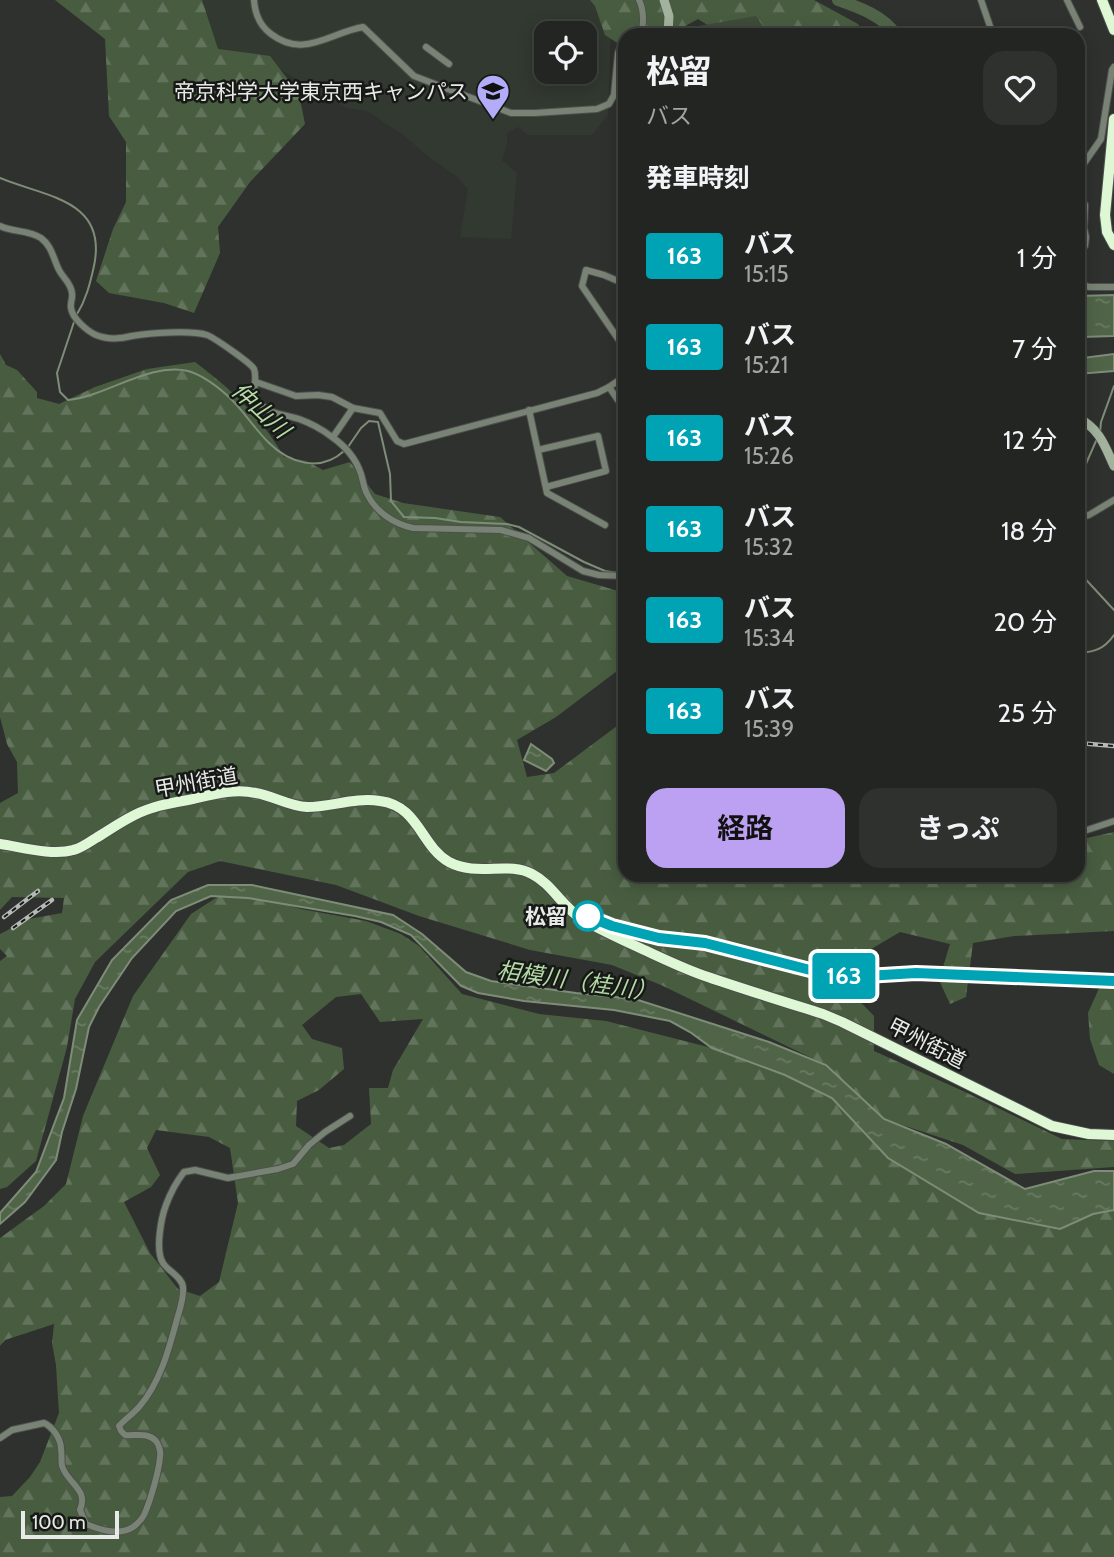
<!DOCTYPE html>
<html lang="ja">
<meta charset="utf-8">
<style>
:root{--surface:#232522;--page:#2f312f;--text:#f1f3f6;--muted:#a3a5a5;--line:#404240;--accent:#bca0f2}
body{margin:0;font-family:Cabin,"Noto Sans JP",sans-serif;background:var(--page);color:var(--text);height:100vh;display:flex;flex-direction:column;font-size:26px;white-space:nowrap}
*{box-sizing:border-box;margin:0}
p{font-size:23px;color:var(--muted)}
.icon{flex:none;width:38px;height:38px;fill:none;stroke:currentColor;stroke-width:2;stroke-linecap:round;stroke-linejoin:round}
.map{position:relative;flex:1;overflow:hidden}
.details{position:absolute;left:618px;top:28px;width:467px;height:854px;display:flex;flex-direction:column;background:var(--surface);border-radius:21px;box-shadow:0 4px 18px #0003,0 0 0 2px var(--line)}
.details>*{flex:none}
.badge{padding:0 14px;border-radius:5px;font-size:24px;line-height:46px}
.controls{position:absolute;left:534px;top:21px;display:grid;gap:14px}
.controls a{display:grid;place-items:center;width:63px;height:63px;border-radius:14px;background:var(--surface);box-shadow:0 4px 18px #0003,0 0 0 2px var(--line);font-size:35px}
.scale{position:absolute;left:21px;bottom:18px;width:98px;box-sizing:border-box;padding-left:7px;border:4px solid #e8eae8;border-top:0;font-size:19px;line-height:24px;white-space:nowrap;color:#e8eae8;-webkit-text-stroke:5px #171917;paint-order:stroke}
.map>.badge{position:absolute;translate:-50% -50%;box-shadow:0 0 0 4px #fff}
h2{padding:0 28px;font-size:26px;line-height:63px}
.round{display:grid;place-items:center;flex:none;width:74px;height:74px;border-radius:21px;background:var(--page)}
.head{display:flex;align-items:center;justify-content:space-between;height:119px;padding:0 28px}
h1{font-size:33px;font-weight:700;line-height:52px}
.action{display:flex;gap:14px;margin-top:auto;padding:14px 28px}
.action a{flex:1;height:80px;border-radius:21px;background:var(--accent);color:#111;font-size:28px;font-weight:700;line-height:80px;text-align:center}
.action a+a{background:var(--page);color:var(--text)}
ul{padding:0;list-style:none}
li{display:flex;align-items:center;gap:21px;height:91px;padding:0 28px}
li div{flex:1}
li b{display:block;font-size:26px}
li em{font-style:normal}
li .badge{min-width:77px;font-weight:700;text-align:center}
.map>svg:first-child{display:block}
.built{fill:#323930;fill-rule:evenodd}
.forest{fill:url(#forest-firs);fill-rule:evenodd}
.pitch{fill:#3f4c3a}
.water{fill:url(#water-ripples);stroke:#7e8d78;stroke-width:2}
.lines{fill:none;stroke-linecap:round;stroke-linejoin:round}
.stream{stroke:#7e8d78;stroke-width:2}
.river{stroke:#506548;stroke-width:12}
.street-casing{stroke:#4d4f4c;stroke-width:8}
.secondary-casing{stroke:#4d4f4c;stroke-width:10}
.highway-casing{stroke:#4d4f4c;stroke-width:12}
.street{stroke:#798375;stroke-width:6}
.secondary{stroke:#a2b29c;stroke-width:9}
.highway{stroke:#def8d5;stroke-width:10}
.rail-casing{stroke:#b7b9b7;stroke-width:4.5}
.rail{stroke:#171917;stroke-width:2;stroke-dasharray:5;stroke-linecap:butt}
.line-casing{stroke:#fff;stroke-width:16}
.line{stroke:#00a3b4;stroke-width:10}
.stop-dot{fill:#fff;stroke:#00a3b4;stroke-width:3.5}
.labels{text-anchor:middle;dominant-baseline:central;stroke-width:5;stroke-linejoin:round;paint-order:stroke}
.poi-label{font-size:21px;fill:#e8eae8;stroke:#171917;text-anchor:end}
.street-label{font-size:21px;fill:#e8eae8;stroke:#171917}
.stop-label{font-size:21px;font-weight:bold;fill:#e8eae8;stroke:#171917;text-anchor:end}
.water-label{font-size:23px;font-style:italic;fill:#b4daa5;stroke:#171917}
</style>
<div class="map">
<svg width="1114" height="1557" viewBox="0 0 1114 1557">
<defs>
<pattern id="forest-firs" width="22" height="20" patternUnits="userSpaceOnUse" patternTransform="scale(1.75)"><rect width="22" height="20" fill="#485d40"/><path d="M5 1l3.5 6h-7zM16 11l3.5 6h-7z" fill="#62745c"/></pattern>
<pattern id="water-ripples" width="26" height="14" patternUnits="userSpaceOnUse" patternTransform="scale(1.75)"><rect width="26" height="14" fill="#506548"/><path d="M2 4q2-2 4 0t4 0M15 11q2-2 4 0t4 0" fill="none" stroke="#697b62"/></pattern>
</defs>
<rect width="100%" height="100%" fill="#2f312e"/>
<path class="built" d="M191 0H595L611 17 608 115 592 135H528L518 127 507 133V145L502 160 517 173 511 239 460 237 468 189 456 176 430 158 403 135 367 111 347 108 267 62H225ZM546 33H584V72H546Z"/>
<g class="forest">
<path d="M55 0H202L218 49 270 56 299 94 305 124 250 182 218 227 220 253 194 313 164 303 109 293 96 281 113 229 126 202V142L109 116 105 39Z"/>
<path d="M590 0H814L858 24 864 35H767L712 28 698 19 669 35H625V48L605 35 595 6Z"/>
<path d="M0 354 6 365 17 370 37 392V398L59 404 95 387 147 369 195 362C231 389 261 417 284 457L306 461 323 470 350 462 375 494 403 503 500 517 567 576 625 593V665L556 717 517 740 527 777 554 773 625 720V875H1078V840L1114 832V931L1014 936 973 943 966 997 950 1004 939 980 950 944 900 932 851 961 844 985 874 1016V1051L963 1091 1062 1139 1114 1141V1167L1015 1174 963 1145 884 1119 826 1065 661 985 612 965 530 950 419 916 336 885 220 861 188 872 95 962 75 999 67 1047 36 1161 7 1187 0 1189V961L7 956 0 949V934L29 919 62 913 64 898 12 897 0 910V803L18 793 17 762 7 744 0 717Z"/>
<path d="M249 894 301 909 366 921 401 934 419 946 462 994 539 1014 606 1021 712 1048 785 1075 832 1098 888 1158 1060 1229 1093 1214 1114 1210V1557H0V1497L12 1496 30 1477 40 1462 59 1413 56 1365 52 1343 54 1324 5 1340 0 1346V1238L44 1206 66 1184 83 1116 133 996 191 914 219 896ZM361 994 380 1022 423 1019 393 1070 388 1088H369L371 1124 344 1145 329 1148 296 1126 297 1101 319 1090 344 1069 342 1048 312 1039 302 1025 336 997ZM156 1130 209 1137 230 1148 238 1203 219 1282 200 1296 178 1289 150 1253 124 1202 151 1187 160 1175 147 1148Z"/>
<path d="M1114 982V1074L1099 1065 1090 1039 1088 1013 1100 986Z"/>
</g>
<path class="pitch" d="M756 16 769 35H690L693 27Z"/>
<g class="water">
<path d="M1114 295V336L1081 337 1078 335V296Z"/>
<path d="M1078 354 1083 358 1114 354V371L1078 374Z"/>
<path d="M531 744 552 759 554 763 546 771 524 760Z"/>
<path d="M208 885H252L393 915 422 934 466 972 491 981 576 993 635 999 769 1042 826 1065 884 1119 946 1144 1025 1189 1094 1171H1114V1210L1093 1214 1060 1229 979 1213 888 1158 832 1098 785 1075 712 1048 690 1032 670 1021 614 1010 524 1001 478 993 461 986 411 935 381 922 355 916 248 898 211 896 176 911 132 958 99 1007 89 1027 76 1089 62 1132 56 1160 25 1202 0 1224V1213L36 1172 64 1098 77 1020 112 960 171 900Z"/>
</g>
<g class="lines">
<g class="stream">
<path d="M0 178C45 197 108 199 94 266 90 284 86 300 76 316"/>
<path d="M74 322 57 373 60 392 68 400C107 396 149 362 188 371 202 375 218 387 229 397 243 410 254 428 268 442 289 463 320 473 344 451"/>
<path d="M1100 433 1101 422 1114 386"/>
<path d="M348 447 361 428 369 421 378 422 390 474 391 501 404 517 435 518 461 522 507 524 519 527 584 562 605 571 618 573"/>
<path d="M1078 482 1096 441"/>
<path d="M1078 571 1114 610"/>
<path d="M1078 653C1095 652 1104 649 1114 635"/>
</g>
<path class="river" d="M838 0C858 7 884 16 896 35"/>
<defs>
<g id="street">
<path d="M254 0C255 14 260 26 271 34 304 59 329 33 363 27L414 76 511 113H535L597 109 609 104 614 95 618 53 620 48 625 47"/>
<path d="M639 0C644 10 644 25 641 35"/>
<path d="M981 0 993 35"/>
<path d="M1067 0 1080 27"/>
<path d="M426 47 449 64"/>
<path d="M1078 172 1101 139 1112 70 1114 67"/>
<path d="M1078 193 1085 205 1084 228 1086 237 1085 246 1078 252"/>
<path d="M0 226C12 232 29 230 41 238 52 246 53 258 59 270 63 278 71 283 72 293 73 298 70 303 71 308 72 318 87 331 96 335 108 340 120 339 132 336 149 333 191 330 207 335 213 337 251 363 254 369 258 379 251 392 257 400 268 415 284 414 299 419 310 423 323 430 332 437 345 446 356 459 361 474 363 481 364 488 367 494 376 512 394 524 413 528L501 530 529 538 583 571 599 575 625 576"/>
<path d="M1078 283 1089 287H1114"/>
<path d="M625 284 604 275 586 270 582 286 625 349"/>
<path d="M256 382 296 396 318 395 332 397 353 408 380 413 397 441 404 444 597 393 609 387 625 376"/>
<path d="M609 387 620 403 625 416"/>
<path d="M529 410 547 493 605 525"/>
<path d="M333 437 353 408"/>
<path d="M538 450 598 436 606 471 546 487"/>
<path d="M1078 518 1089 515 1114 500"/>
<path d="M1078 833 1114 821"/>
<path d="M581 919 587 916 612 926 659 938 705 943 814 971 849 977 917 973 1114 981"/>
<path d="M0 1438 12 1430 44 1423C53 1427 61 1439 61 1449 62 1455 61 1461 62 1466 67 1483 89 1489 80 1510L86 1524C100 1530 120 1536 133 1527 137 1524 142 1519 144 1515 150 1502 159 1471 160 1457 161 1452 159 1445 156 1441 148 1432 136 1436 125 1435L121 1431 119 1426C125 1419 133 1414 139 1407 160 1383 169 1349 177 1319 180 1309 184 1298 183 1287 182 1277 168 1271 163 1263 155 1251 161 1218 166 1205 170 1194 177 1181 184 1172L195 1170 228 1178 278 1169 293 1164 309 1145 325 1132 350 1116"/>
</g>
<g id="secondary">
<path d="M664 0 669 16 668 35"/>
<path d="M1078 418C1099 428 1105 446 1114 466"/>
</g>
<g id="highway">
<path d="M1102 0 1114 30"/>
<path d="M1114 119 1105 215 1107 232 1114 245"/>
<path d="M0 844C21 847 52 856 73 850 82 848 89 842 96 838 114 827 132 814 152 808 164 804 176 802 188 800 211 795 233 788 256 793 274 796 288 806 307 807 331 807 355 797 380 801 419 806 420 845 449 862 477 877 508 861 532 874 552 884 563 908 583 920 601 930 620 939 640 948 662 958 684 969 708 977 746 990 785 1002 823 1014L842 1022 1052 1126 1089 1134 1114 1135"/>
</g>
</defs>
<use href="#street" class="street-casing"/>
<use href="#secondary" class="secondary-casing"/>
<use href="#highway" class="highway-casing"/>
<use href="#street" class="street"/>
<use href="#secondary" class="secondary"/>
<use href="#highway" class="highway"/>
<defs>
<g id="rail">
<path d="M1078 743 1114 746"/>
<path d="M4 917 38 891"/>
<path d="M13 928 52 900"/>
</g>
</defs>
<use href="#rail" class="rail-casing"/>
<use href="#rail" class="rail"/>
</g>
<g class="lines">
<defs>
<path id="line" d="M581 919 587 916 612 926 659 938 705 943 814 971 849 977 916 973 1114 981"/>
</defs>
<use href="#line" class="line-casing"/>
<use href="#line" class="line"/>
</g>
<defs>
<symbol id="university-pin" viewBox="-11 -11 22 30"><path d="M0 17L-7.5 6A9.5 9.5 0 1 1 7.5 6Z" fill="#b3adf9" stroke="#171917"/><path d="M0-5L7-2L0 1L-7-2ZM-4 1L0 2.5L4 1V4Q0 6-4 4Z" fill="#111"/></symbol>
</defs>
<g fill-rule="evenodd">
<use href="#university-pin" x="474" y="72" width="38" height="52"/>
</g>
<circle class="stop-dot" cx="588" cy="916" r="14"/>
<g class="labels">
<g class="poi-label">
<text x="468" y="91">帝京科学大学東京西キャンパス</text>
</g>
<g class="street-label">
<text transform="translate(196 782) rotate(-10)">甲州街道</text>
<text transform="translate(927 1043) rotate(27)">甲州街道</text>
</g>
<g class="stop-label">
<text x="567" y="916">松留</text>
</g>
<g class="water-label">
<text transform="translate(261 410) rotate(43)">仲山川</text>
<text transform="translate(577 981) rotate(8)">相模川（桂川）</text>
</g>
</g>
</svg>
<div class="controls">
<a><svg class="icon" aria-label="locate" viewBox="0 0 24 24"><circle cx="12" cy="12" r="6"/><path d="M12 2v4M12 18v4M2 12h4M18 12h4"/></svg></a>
</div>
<div class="scale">100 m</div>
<b class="badge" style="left:844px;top:976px;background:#00a3b4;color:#fff">163</b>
<section class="details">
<div class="head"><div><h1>松留</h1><p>バス</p></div><a class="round"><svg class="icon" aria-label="heart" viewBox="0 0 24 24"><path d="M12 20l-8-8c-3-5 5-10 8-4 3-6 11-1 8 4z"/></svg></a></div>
<h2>発車時刻</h2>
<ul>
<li><span class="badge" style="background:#00a3b4;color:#fff">163</span><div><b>バス</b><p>15:15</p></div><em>1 分</em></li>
<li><span class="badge" style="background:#00a3b4;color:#fff">163</span><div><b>バス</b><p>15:21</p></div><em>7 分</em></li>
<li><span class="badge" style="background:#00a3b4;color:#fff">163</span><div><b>バス</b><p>15:26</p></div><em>12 分</em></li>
<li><span class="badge" style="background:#00a3b4;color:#fff">163</span><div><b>バス</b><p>15:32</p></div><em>18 分</em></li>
<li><span class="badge" style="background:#00a3b4;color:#fff">163</span><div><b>バス</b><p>15:34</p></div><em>20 分</em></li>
<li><span class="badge" style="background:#00a3b4;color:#fff">163</span><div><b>バス</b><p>15:39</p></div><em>25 分</em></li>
</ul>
<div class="action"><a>経路</a><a>きっぷ</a></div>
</section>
</div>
